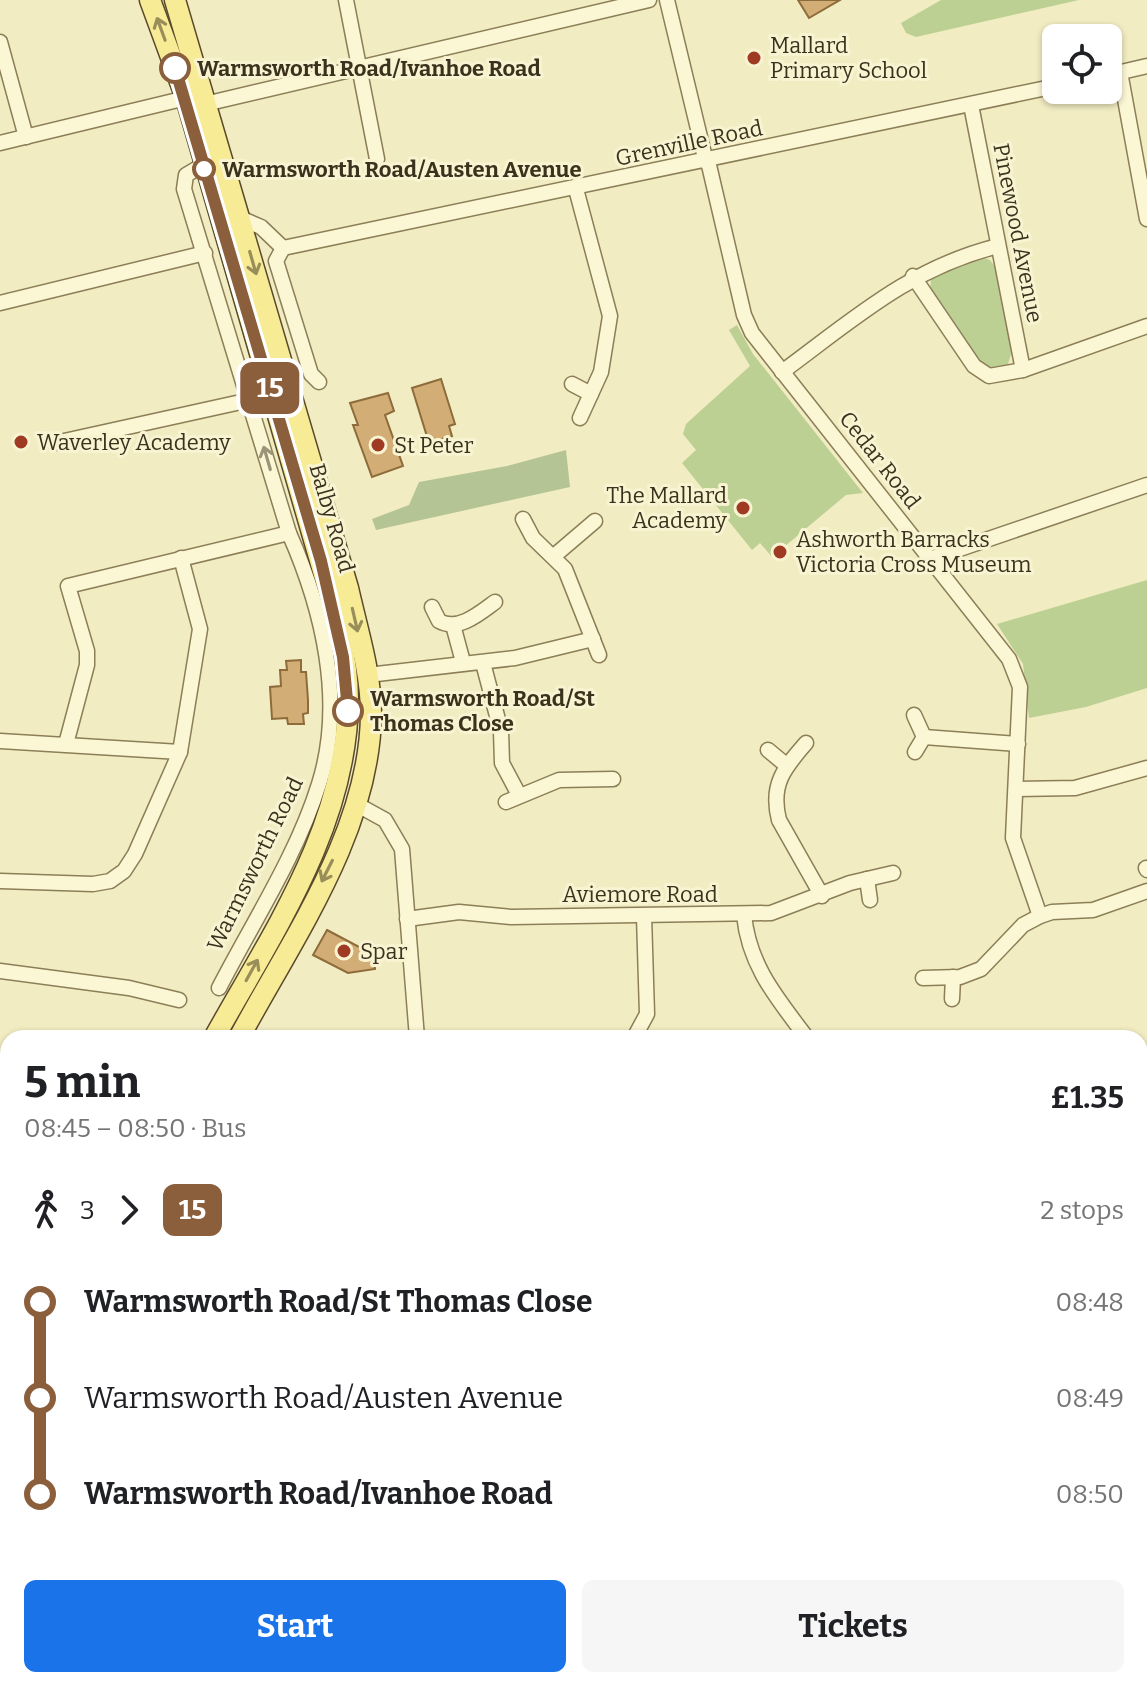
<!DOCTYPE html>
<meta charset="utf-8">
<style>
:root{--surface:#fff;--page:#f6f6f6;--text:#202124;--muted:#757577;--accent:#1a73e8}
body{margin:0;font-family:Bitter,serif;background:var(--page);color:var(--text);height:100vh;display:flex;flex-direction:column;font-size:30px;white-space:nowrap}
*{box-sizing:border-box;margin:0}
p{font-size:26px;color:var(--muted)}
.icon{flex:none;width:44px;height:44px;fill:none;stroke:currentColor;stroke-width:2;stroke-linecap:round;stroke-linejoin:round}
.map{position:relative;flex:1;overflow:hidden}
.sheet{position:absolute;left:0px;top:1030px;width:1148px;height:658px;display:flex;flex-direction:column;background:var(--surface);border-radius:24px 24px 0 0;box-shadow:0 2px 6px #0004}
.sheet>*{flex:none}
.badge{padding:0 16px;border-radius:12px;font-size:28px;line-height:52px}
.buttons{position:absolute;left:1042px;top:24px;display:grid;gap:16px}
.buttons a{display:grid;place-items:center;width:80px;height:80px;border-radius:12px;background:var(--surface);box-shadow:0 2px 6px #0004;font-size:40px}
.map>.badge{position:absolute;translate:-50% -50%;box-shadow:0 0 0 4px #fff}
.legs{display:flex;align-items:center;gap:12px;height:88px;padding:0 24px;font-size:26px}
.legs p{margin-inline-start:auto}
.headline{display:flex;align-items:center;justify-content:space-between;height:136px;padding:0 24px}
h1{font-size:44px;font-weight:700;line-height:60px}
.primary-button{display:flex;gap:16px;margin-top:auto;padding:16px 24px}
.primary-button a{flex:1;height:92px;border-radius:12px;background:var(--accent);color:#fff;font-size:32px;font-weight:700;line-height:92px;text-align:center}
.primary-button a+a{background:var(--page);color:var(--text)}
ul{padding:0 24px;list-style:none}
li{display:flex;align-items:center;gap:28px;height:96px;font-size:30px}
li i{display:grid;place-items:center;width:12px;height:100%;margin:0 10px;background:currentColor}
li i::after{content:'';width:20px;height:20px;margin:-10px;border:6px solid;border-radius:50%;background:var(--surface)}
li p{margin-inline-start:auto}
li:first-child i{background:linear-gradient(#0000 50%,currentColor 0)}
li:last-child i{background:linear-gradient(currentColor 50%,#0000 0)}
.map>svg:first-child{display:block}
.farmland{fill:#e5e7ae}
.green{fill:#bdd094}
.cemetery{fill:#b5c494}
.building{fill:#d2ad75;stroke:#8d6b3b;stroke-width:2}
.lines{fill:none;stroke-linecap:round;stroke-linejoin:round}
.street-casing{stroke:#8c7e57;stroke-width:17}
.primary-casing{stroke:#594a2c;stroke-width:23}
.highway-casing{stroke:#594a2c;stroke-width:27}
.street{stroke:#fbf7d5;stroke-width:14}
.primary{stroke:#f7eb96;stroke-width:20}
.highway{stroke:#e6c04c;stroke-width:24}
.oneway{stroke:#998e5a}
.oneway2{stroke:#9b9479}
.line-1-casing{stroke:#fff;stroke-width:18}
.line-1{stroke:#8b5e3c;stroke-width:12}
.poi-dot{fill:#9f3a23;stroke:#f8f4d2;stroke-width:3}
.stop-1-dot{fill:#fff;stroke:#8b5e3c;stroke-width:4}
.labels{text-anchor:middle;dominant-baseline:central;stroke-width:6;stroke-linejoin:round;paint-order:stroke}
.poi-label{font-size:22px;fill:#3b311d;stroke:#f8f4d2;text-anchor:start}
.stop-label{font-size:22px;font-weight:bold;fill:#3b311d;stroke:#f8f4d2;text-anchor:start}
.street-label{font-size:22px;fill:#3b311d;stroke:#f8f4d2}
</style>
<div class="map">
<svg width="1147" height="1687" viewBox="0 0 1147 1687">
<rect width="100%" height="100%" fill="#f1ecc1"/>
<g class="farmland">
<path d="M1147 1142V1346L1140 1348V1145Z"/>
<path d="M1147 1390V1574L1140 1567V1392Z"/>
</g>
<g class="green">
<path d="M941 0H1079L916 37 906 33 901 23Z"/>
<path d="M980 256 990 260 996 268 1012 351 1008 364 997 370 981 367 930 292 931 277Z"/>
<path d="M737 325 753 354 863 493 846 495 772 557 760 543 752 550 682 463 696 450 683 434 686 424 750 366 729 330Z"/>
<path d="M1147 580V688L1086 707 1029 718 1023 664 997 624Z"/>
<path d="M1140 1567 1147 1574V1687H483L482 1680H1140Z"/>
</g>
<path class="cemetery" d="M566 450 570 487 376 530 372 519 409 505 419 482 507 466Z"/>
<g class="building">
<path d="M798 0H840L809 18Z"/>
<path d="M441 379 455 424 449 426 452 436 429 443 412 388Z"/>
<path d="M388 393 394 411 385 415 403 466 372 477 353 425H358L350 403Z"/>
<path d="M301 660V672H306L308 700V713L303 714 304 724H288L287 718 272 719 270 687 281 686 280 670H287L286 661Z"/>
<path d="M327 930 359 947 372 945 375 969 348 973 313 955Z"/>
</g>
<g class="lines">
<defs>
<g id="street">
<path d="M346 0 377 159"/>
<path d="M667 0 706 162"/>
<path d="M0 42 26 137"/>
<path d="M1120 72 1147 219"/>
<path d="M1108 75 1147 66"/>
<path d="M205 104 649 0"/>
<path d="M971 105 1023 370"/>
<path d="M0 143 186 98"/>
<path d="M708 161 744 315 752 333 1009 659 1020 687 1013 838 1040 916"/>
<path d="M203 165 186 175 184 189 289 533C323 610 345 702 319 784 297 855 253 922 219 988"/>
<path d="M576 189 610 316 601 372 580 418"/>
<path d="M240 218 261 227 283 248 276 261 311 374 319 382"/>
<path d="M283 248 1056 86"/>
<path d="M913 276 974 366 989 376 1023 370 1147 326"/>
<path d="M0 303 205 253"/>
<path d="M782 372C854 319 910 268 998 246"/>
<path d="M572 384 591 394"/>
<path d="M55 443 250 400"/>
<path d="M523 519 533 538 565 569 599 655"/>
<path d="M554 556 595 521"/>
<path d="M930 559 1147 485"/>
<path d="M432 607 439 621C458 632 480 613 495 602"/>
<path d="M453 625 463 662"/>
<path d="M483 663 501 731 502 763 519 795"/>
<path d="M368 675 515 658 593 639"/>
<path d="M914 715 924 737 915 752"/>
<path d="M924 737 1018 744"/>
<path d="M0 741 180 752"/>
<path d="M806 743C784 768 770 785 779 820L822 896"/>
<path d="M66 744 87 665V651L68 586 289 533"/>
<path d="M768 750 786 765"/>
<path d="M1016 789 1075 788 1147 768"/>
<path d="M506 802 559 780 613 779"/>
<path d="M356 804 385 820 402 849 417 1038"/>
<path d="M1146 868 1147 870"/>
<path d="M867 879 870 900"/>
<path d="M0 881 93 884 110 881 124 871 135 854 180 752 200 629 181 558"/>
<path d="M744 915C749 966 777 998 807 1038"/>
<path d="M407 919 459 912 511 917 771 913 850 883 893 873"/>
<path d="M0 971 129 988 179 1000"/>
<path d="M923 978 960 977 981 969 1023 925 1040 916 1052 912 1093 910 1147 891"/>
<path d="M952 999 953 977"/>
<path d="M634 1038 647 1014 644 916"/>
<path d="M0 1101 8 1102"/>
</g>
<g id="primary">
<path d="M150 0 186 98 319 557C332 602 348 652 348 700 347 826 273 932 214 1038"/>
<path d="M175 0 348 588C357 629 371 671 371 714 370 831 292 939 239 1038"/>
<path d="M0 1368 8 1341"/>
<path d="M0 1473 8 1481"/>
<path d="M44 1680 45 1687"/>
</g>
<g id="highway">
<path d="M1140 1075 1147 1072"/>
<path d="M1140 1103 1147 1100"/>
<path d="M0 1308 8 1302"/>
<path d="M0 1371 8 1370"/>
<path d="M0 1396 8 1395"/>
</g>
</defs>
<use href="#street" class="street-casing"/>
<use href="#primary" class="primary-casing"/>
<use href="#highway" class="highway-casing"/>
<use href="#street" class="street"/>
<use href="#primary" class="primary"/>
<use href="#highway" class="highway"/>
</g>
<defs><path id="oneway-shaft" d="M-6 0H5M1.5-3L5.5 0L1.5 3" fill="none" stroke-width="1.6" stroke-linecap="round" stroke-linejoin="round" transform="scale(2)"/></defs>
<g class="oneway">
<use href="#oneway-shaft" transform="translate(161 29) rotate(-110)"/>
<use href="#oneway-shaft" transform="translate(253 263) rotate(74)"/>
<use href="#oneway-shaft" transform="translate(355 620) rotate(77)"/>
<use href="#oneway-shaft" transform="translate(327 871) rotate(117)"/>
<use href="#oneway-shaft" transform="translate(252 970) rotate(-61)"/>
</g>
<use class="oneway2" href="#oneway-shaft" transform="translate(267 458) rotate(-106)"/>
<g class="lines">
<defs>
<path id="line-1" d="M175 68 321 561 343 657 348 711"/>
</defs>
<use href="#line-1" class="line-1-casing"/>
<use href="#line-1" class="line-1"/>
</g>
<g class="poi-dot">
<circle cx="754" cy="58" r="8"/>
<circle cx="21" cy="442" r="8"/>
<circle cx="378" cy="445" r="8"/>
<circle cx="743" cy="508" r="8"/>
<circle cx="780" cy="552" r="8"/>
<circle cx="344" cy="951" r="8"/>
</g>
<g class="stop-1-dot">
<circle cx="175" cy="68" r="14"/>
<circle cx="204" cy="169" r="10"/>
<circle cx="348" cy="711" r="14"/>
</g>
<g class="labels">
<g class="poi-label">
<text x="770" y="45">Mallard<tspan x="770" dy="25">Primary School</tspan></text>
<text x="37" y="442">Waverley Academy</text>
<text x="394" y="445">St Peter</text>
<text x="727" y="495" text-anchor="end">The Mallard<tspan x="727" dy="25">Academy</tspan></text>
<text x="796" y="539">Ashworth Barracks<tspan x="796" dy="25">Victoria Cross Museum</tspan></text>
<text x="360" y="951">Spar</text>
</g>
<g class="stop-label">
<text x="197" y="68">Warmsworth Road/Ivanhoe Road</text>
<text x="222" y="169">Warmsworth Road/Austen Avenue</text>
<text x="370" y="698">Warmsworth Road/St<tspan x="370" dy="25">Thomas Close</tspan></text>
</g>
<g class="street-label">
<text transform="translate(689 143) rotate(-12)">Grenville Road</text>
<text transform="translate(1018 233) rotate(79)">Pinewood Avenue</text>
<text transform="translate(880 460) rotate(52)">Cedar Road</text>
<text transform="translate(332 518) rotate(74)">Balby Road</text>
<text transform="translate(255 864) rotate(-64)">Warmsworth Road</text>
<text x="640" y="894">Aviemore Road</text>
</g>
</g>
</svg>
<div class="buttons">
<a><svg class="icon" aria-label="locate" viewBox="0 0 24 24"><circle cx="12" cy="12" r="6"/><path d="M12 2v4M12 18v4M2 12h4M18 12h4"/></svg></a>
</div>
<b class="badge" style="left:270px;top:388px;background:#8b5e3c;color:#fff">15</b>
<section class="sheet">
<div class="headline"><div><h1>5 min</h1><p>08:45 – 08:50 · Bus</p></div><b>£1.35</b></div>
<div class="legs"><svg class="icon" aria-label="walk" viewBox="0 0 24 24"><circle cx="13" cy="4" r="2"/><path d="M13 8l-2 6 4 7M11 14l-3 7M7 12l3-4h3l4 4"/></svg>3<svg class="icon" aria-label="forward" viewBox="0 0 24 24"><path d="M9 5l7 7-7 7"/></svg><b class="badge" style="background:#8b5e3c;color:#fff">15</b><p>2 stops</p></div>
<ul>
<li><i style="color:#8b5e3c"></i><b>Warmsworth Road/St Thomas Close</b><p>08:48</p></li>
<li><i style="color:#8b5e3c"></i><span>Warmsworth Road/Austen Avenue</span><p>08:49</p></li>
<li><i style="color:#8b5e3c"></i><b>Warmsworth Road/Ivanhoe Road</b><p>08:50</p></li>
</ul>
<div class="primary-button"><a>Start</a><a>Tickets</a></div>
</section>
</div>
